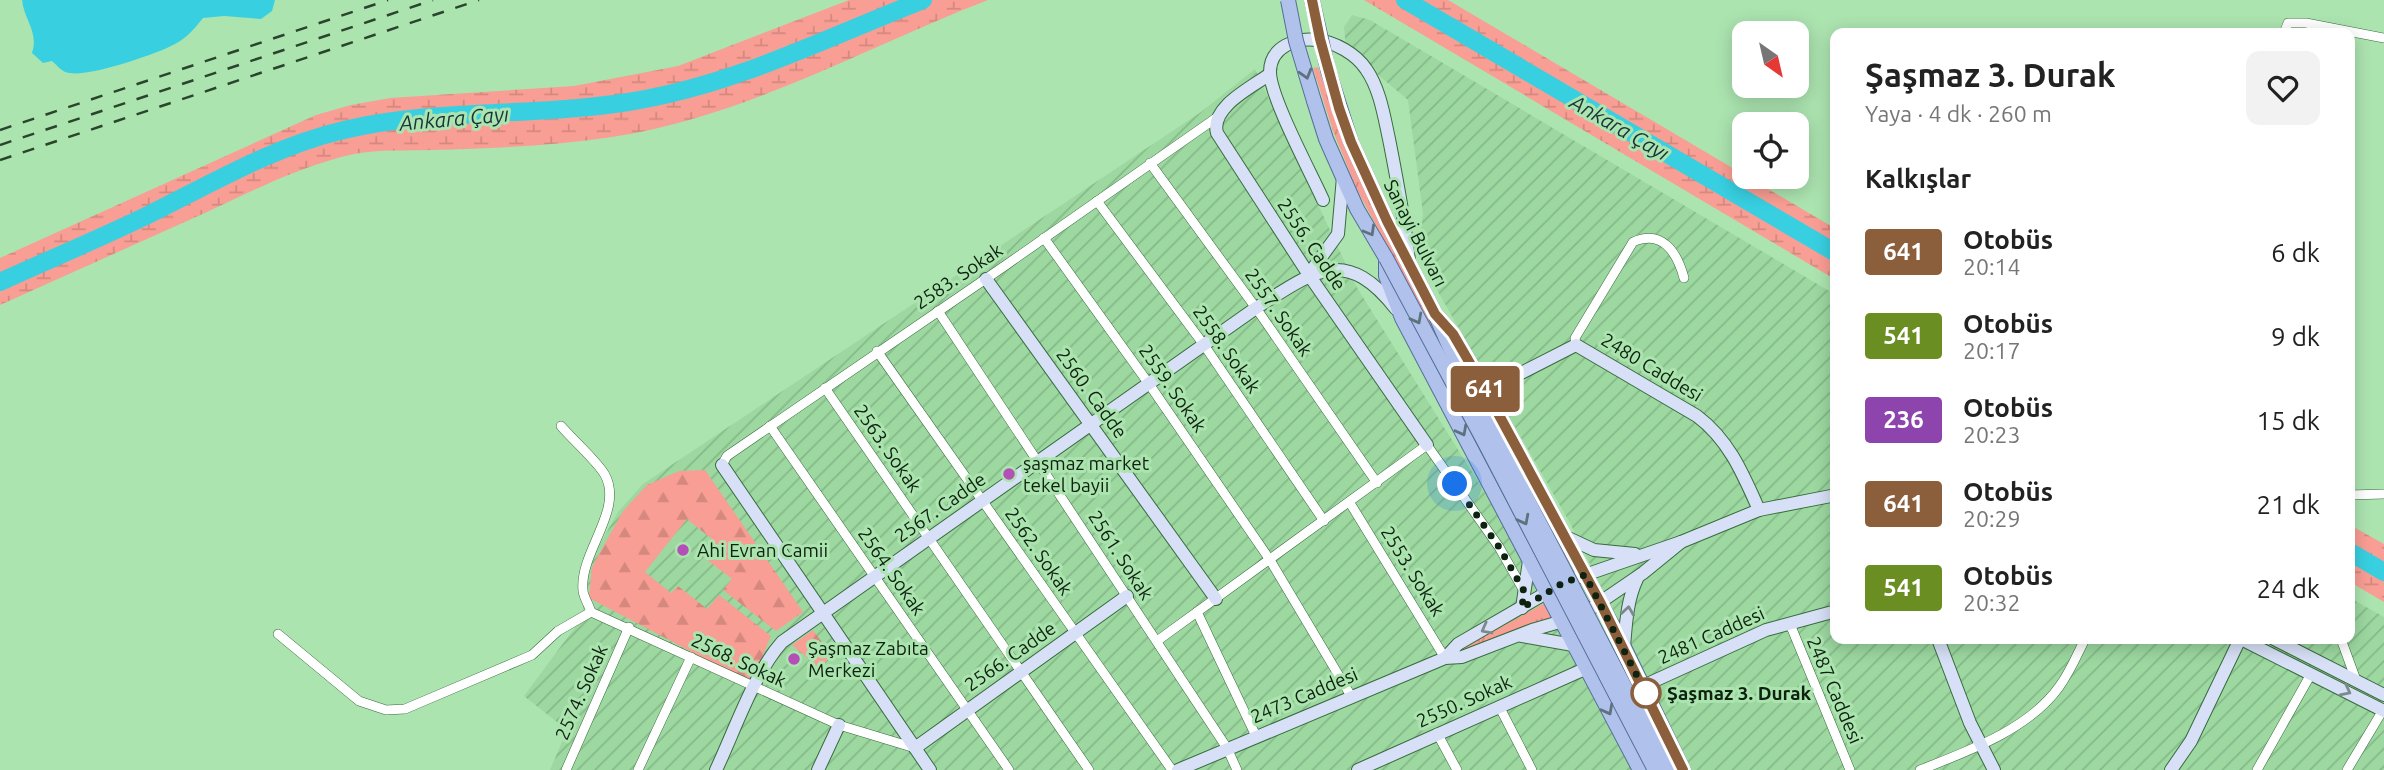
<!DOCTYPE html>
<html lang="tr">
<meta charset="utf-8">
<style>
:root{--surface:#fff;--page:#f2f2f2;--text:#222;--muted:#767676}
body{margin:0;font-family:Ubuntu,sans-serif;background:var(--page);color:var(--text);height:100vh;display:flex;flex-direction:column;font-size:26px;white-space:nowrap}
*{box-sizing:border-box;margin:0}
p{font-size:23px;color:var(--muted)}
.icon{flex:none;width:38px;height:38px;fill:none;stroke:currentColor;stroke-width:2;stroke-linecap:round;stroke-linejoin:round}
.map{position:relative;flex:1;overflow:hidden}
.sheet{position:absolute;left:1830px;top:28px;width:525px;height:616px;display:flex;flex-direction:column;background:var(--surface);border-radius:14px;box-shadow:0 4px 18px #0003}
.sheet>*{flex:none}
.badge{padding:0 14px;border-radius:5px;font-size:24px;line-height:46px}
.needle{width:46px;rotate:146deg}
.buttons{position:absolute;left:1732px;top:21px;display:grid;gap:14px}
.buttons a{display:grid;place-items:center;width:77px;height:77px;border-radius:14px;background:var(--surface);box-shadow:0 4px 18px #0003;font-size:35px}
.you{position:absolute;width:35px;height:35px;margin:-18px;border:5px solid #fff;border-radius:50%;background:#1a73e8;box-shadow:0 0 0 10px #1a73e833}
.map>.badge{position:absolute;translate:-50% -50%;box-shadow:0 0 0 4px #fff}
h2{padding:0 35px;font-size:26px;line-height:63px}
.round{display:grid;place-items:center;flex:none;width:74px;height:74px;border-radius:14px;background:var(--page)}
.summary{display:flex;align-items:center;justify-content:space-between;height:119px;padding:0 35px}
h1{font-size:33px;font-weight:700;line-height:52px}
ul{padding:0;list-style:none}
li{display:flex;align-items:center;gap:21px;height:84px;padding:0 35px}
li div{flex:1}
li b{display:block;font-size:26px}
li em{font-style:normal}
li .badge{min-width:77px;font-weight:700;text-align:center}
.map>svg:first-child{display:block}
.industrial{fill:url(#industrial-furrows)}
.grass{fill:url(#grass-tufts)}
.forest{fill:url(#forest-firs)}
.wetland{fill:url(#wetland-marsh)}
.water{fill:#38d0e1}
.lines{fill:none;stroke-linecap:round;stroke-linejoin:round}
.river{stroke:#38d0e1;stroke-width:18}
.street-casing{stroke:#376b3d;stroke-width:10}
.secondary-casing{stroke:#376b3d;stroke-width:14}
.primary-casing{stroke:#546f97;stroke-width:16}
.street{stroke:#fff;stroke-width:9}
.secondary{stroke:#d7e0f6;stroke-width:12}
.primary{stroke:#b0c2ec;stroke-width:14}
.rail{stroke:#2a452c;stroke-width:2.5;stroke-dasharray:12 12;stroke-linecap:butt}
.primary-bridge-casing{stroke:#546f97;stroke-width:16;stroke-linecap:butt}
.primary-bridge{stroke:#b0c2ec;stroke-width:14}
.oneway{stroke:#5e727e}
.oneway2{stroke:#7c8a8e}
.line-casing{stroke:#fff;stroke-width:16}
.line{stroke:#8b5e3c;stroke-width:10}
.walk{stroke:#0d220f;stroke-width:7;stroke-dasharray:0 12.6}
.poi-dot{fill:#b34fb6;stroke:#ace4b0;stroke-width:2.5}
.stop-dot{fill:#fff;stroke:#8b5e3c;stroke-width:3.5}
.labels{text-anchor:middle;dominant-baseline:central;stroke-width:6;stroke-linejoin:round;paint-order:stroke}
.street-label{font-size:19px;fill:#0d220f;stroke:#ace4b0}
.poi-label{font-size:19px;fill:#0d220f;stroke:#ace4b0;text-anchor:start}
.stop-label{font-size:19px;font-weight:bold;fill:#0d220f;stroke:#ace4b0;text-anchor:start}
.water-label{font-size:21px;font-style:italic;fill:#173539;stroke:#ace4b0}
</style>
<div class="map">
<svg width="2384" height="770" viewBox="0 0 2384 770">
<defs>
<pattern id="industrial-furrows" width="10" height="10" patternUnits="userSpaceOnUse" patternTransform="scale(1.75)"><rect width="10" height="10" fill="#9cd8a0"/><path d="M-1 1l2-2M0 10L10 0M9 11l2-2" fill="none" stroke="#85b989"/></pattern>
<pattern id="grass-tufts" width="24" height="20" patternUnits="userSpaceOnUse" patternTransform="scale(1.75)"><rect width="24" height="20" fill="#f99e94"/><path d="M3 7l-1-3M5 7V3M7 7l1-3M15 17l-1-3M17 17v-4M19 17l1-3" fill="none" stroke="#d4887e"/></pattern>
<pattern id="forest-firs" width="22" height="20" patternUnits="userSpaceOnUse" patternTransform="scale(1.75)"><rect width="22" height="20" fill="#f99e94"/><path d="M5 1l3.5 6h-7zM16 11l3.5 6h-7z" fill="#d4887e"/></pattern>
<pattern id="wetland-marsh" width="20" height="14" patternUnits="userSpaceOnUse" patternTransform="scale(1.75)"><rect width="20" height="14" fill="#f99e94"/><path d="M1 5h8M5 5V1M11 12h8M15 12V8" fill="none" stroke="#d4887e"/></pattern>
</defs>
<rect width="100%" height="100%" fill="#ace4b0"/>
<g class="industrial">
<path d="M1352 15 1370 20 1836 295V639H2350V598L2384 617V770H1690L1570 523 1417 255 1423 214 1408 100 1346 48 1344 27Z"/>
<path d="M1255 69 1356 286 1548 594 1641 770H550L567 730 524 696 576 626 583 609 587 567 618 512 643 484 1201 112Z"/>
</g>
<g class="grass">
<path d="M1318 67 1342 134 1550 530 1573 561 1556 569 1536 521 1357 190 1333 131 1313 68Z"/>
<path d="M1545 603 1553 618 1456 652Z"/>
</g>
<g class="forest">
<path d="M705 470 803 612 776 631 723 590 732 579 701 555 713 540 687 519 645 572 671 593 678 586 707 609 719 595 771 636 751 683 589 598 592 567 623 511 647 485 679 471Z"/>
<path d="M813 630 831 655 817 674 810 660 792 645Z"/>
</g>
<g class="wetland">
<path d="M849 0H988C864 48 745 117 612 137 554 146 493 148 433 150 408 151 379 149 354 154 303 165 254 190 207 212 138 243 69 274 0 305V258L316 115 351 105 390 98 574 86 678 66Z"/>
<path d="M1364 0H1448L1836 229V280Z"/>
<path d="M2350 525 2384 544V602L2350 582Z"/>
</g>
<path class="water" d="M22 0H275L272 11 261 19 224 16 203 18C195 28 187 38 175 44 157 54 89 77 70 73 61 72 58 66 52 61L43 63 32 53C39 32 24 20 22 0Z"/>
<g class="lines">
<g class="river">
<path d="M1405 0 1836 253"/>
<path d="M0 282C50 259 101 238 150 214 212 183 275 146 344 130 437 108 534 117 628 102 732 86 826 38 923 0"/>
<path d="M2350 552 2384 572"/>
</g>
<defs>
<g id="street">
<path d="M2284 33 2288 23H2306L2384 38"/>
<path d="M1150 163 1256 308 1377 483"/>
<path d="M1097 201 1204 345 1324 521"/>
<path d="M1044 238 1149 384 1270 560 1351 696"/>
<path d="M938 311 1227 748 1237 770"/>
<path d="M1576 345 1575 338 1633 242C1662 229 1677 252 1684 278"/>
<path d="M877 351 1172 770"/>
<path d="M825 388 1089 770"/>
<path d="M561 426C572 439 598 462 605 475 624 511 579 552 583 591 584 598 589 605 591 612L839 725 915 748"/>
<path d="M770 426 1009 770"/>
<path d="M722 465 727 456 1006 265 1216 118"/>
<path d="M2350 495 2384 494"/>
<path d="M1350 503 1445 658"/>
<path d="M1197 612 1256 736"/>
<path d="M1790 624 1850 770"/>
<path d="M278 634 359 701 386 710 405 709 532 655 558 631 591 612"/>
<path d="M2341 639 2356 680"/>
<path d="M1157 641 1427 445 1499 547 1524 591"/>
<path d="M1499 706 1532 770"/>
<path d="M1437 733 1457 770"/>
<path d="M566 770 629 627"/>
<path d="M638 770 691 657"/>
<path d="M1920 770C1968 751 2028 730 2059 687 2070 672 2077 655 2085 639"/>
<path d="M2257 770 2311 674"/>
<path d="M2347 770 2383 710"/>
</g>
<g id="secondary">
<path d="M1270 74C1252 87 1210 107 1217 133L1309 275 1427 445"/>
<path d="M1323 200C1311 173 1270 97 1270 72 1270 47 1296 37 1317 40 1335 42 1356 54 1366 69 1380 89 1384 116 1389 139 1397 180 1405 220 1409 261"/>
<path d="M1309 274 1338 234 1343 177"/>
<path d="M986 279 1216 599"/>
<path d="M1486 391 1576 345 1697 416C1729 440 1743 474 1759 510"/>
<path d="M722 465 930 770"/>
<path d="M1564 536 1594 550 1635 554"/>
<path d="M1576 578 1681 542 1759 510 1836 495"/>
<path d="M1522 608 1529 561"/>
<path d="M1522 636 1573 645"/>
<path d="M1938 639 1970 723 1994 770"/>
<path d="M2241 639 2384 711"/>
<path d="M2274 639 2384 695"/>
<path d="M1624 647C1626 623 1627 600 1637 579"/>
<path d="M1445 658 1458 644 1553 589"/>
<path d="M1643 686 1766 630 1836 611"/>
<path d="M915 748 1127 596"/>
<path d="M716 770C735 730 753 675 782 642L1256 308C1313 272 1345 244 1396 309"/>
<path d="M818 770 839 725"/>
<path d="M1178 770 1445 658 1462 657 1532 630 1580 616 1643 573 1681 542"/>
<path d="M1358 770 1587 668"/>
<path d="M2171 770 2191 741 2240 639"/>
</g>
<g id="primary">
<path d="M1314 101 1326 139 1357 209 1386 258V276L1402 318 1640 770"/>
<path d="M1351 142 1387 221 1435 314 1453 334 1486 391 1624 647 1683 770"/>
</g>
</defs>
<use href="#street" class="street-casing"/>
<use href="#secondary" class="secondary-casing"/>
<use href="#primary" class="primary-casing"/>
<use href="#street" class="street"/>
<use href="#secondary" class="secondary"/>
<use href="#primary" class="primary"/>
<g class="rail">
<path d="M0 130 388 0"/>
<path d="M0 145 433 0"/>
<path d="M0 160 479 0"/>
</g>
<defs>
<g id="primary-bridge">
<path d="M1288 0 1296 41 1314 101"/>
<path d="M1312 0 1328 70 1351 142"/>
<path d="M1386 258 1485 443 1655 770"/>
<path d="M1435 314 1457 364 1668 770"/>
</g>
</defs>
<use href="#primary-bridge" class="primary-bridge-casing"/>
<use href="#primary-bridge" class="primary-bridge"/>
</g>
<defs><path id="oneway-chevron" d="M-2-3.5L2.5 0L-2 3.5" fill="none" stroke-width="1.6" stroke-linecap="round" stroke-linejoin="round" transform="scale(1.75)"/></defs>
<g class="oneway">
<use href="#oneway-chevron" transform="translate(1306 74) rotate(74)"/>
<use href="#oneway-chevron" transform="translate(1370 231) rotate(60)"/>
<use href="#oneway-chevron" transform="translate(1417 319) rotate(62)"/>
<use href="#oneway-chevron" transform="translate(1462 431) rotate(62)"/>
<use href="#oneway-chevron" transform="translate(1524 520) rotate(63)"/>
<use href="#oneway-chevron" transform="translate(1608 710) rotate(62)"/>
</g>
<g class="oneway2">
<use href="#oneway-chevron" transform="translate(1628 611) rotate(-82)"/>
<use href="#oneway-chevron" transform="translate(1486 629) rotate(152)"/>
<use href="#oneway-chevron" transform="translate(2346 691) rotate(27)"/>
</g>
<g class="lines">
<defs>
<path id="line" d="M1312 0 1320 39 1339 108 1351 142 1387 221 1435 314 1453 334 1486 391 1601 604 1683 770"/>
</defs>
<use href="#line" class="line-casing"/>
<use href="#line" class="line"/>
<path class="walk" d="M1455 484 1499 547 1524 591 1522 608 1563 583 1585 575 1649 699 1646 693"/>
</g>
<g class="poi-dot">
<circle cx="1009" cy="474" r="7"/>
<circle cx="683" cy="550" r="7"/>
<circle cx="794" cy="659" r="7"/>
</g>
<circle class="stop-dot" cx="1646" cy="693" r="14"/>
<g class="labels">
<g class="street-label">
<text transform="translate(1416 233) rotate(63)">Sanayi Bulvarı</text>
<text transform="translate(1312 244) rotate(56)">2556. Cadde</text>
<text transform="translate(958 276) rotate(-34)">2583. Sokak</text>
<text transform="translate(1279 312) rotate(55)">2557. Sokak</text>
<text transform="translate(1227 349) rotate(55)">2558. Sokak</text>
<text transform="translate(1652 367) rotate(31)">2480 Caddesi</text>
<text transform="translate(1173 388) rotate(55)">2559. Sokak</text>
<text transform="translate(1092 393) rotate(54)">2560. Cadde</text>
<text transform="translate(888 448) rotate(55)">2563. Sokak</text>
<text transform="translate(940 507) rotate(-35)">2567. Cadde</text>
<text transform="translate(1039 551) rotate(55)">2562. Sokak</text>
<text transform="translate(1121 555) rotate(57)">2561. Sokak</text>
<text transform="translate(892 571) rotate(55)">2564. Sokak</text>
<text transform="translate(1413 571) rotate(58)">2553. Sokak</text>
<text transform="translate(1711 635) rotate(-24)">2481 Caddesi</text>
<text transform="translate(1010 656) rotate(-35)">2566. Cadde</text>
<text transform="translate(739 660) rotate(25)">2568. Sokak</text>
<text transform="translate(1835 690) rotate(67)">2487 Caddesi</text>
<text transform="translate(581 692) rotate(-66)">2574. Sokak</text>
<text transform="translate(1304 695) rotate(-23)">2473 Caddesi</text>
<text transform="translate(1464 701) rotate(-24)">2550. Sokak</text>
</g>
<g class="poi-label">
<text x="1023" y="463">şaşmaz market<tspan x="1023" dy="22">tekel bayii</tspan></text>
<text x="697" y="550">Ahi Evran Camii</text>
<text x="808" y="648">Şaşmaz Zabıta<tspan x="808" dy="22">Merkezi</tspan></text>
</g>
<g class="stop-label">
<text x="1667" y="693">Şaşmaz 3. Durak</text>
</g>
<g class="water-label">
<text transform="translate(454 118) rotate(-5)">Ankara Çayı</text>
<text transform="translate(1620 127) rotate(30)">Ankara Çayı</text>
</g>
</g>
</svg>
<div class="buttons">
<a><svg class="needle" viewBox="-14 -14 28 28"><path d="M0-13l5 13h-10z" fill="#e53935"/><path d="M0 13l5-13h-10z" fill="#767676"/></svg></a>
<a><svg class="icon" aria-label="locate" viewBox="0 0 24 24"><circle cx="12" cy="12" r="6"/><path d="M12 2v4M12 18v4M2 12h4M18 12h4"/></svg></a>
</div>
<div class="you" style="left:1455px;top:484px"></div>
<b class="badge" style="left:1485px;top:389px;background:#8b5e3c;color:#fff">641</b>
<section class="sheet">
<div class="summary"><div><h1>Şaşmaz 3. Durak</h1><p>Yaya · 4 dk · 260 m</p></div><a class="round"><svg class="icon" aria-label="heart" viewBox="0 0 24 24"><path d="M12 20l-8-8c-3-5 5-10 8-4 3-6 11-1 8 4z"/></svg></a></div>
<h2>Kalkışlar</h2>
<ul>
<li><span class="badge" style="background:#8b5e3c;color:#fff">641</span><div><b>Otobüs</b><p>20:14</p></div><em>6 dk</em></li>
<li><span class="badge" style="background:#6b8e23;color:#fff">541</span><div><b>Otobüs</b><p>20:17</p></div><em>9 dk</em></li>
<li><span class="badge" style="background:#8e44ad;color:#fff">236</span><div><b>Otobüs</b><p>20:23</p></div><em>15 dk</em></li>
<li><span class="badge" style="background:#8b5e3c;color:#fff">641</span><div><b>Otobüs</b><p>20:29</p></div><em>21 dk</em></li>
<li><span class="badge" style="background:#6b8e23;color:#fff">541</span><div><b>Otobüs</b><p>20:32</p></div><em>24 dk</em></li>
</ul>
</section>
</div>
